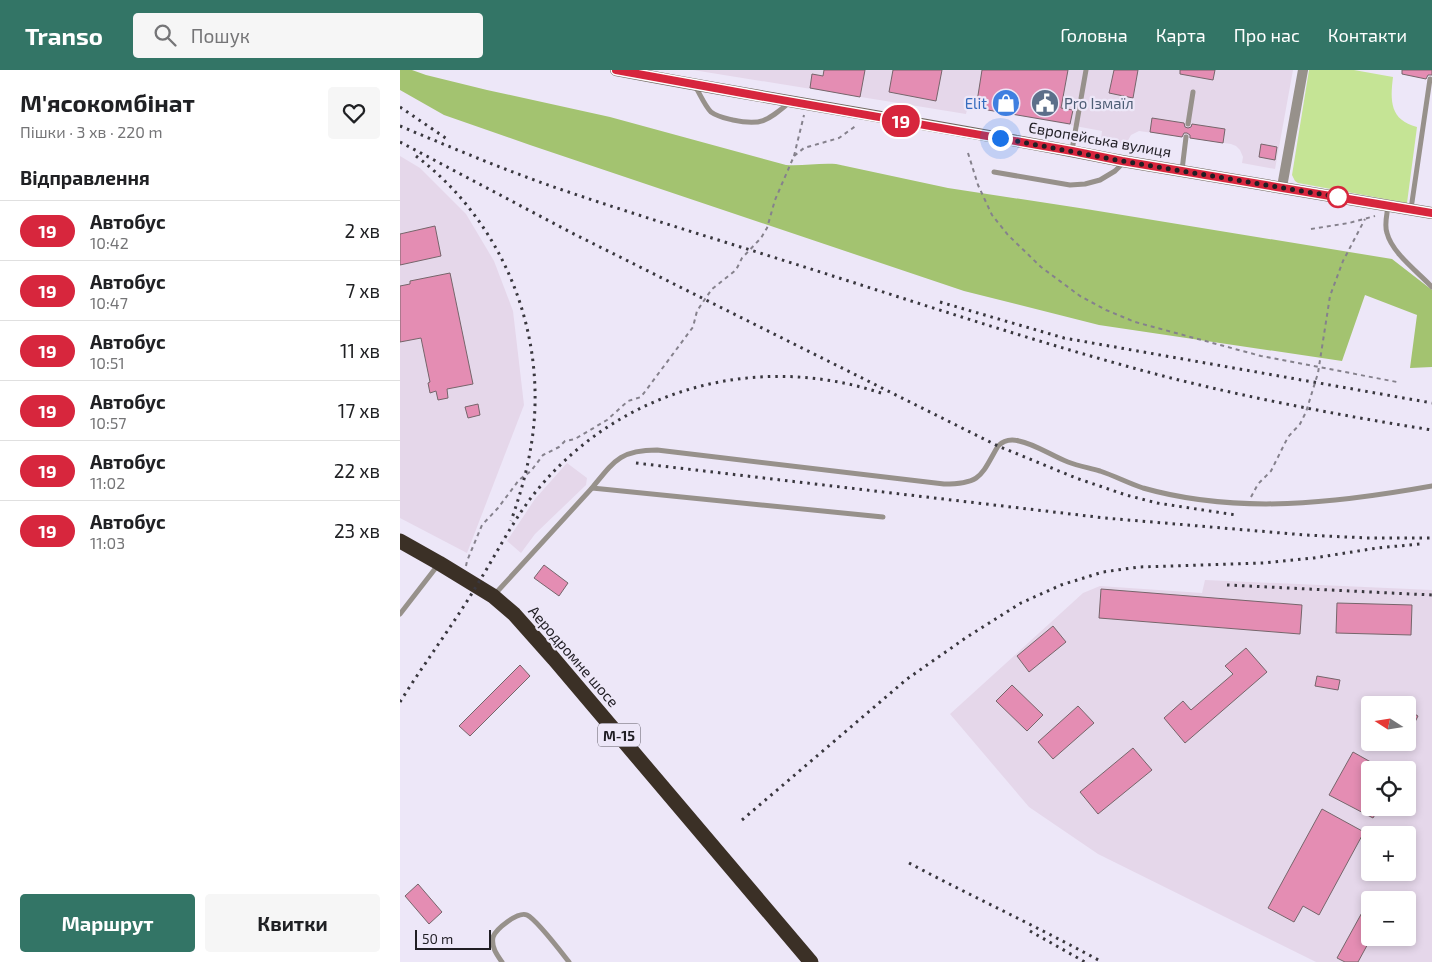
<!DOCTYPE html>
<html lang="uk">
<meta charset="utf-8">
<style>
:root{--surface:#fff;--page:#f6f6f6;--text:#202124;--muted:#757577;--line:#e0e0e0;--accent:#337566}
body{margin:0;font-family:"Exo 2",sans-serif;background:var(--page);color:var(--text);height:100vh;display:flex;flex-direction:column;font-size:19px;white-space:nowrap}
*{box-sizing:border-box;margin:0}
p{font-size:16px;color:var(--muted)}
.icon{flex:none;width:28px;height:28px;fill:none;stroke:currentColor;stroke-width:2;stroke-linecap:round;stroke-linejoin:round}
.map{position:relative;flex:1;overflow:hidden}
.side{display:flex;flex-direction:column;background:var(--surface);width:400px}
.side>*{flex:none}
.badge{padding:0 10px;border-radius:16px;font-size:18px;line-height:32px}
.needle{width:32px;rotate:282deg}
.fabs{position:absolute;left:961px;top:626px;display:grid;gap:10px}
.fabs a{display:grid;place-items:center;width:55px;height:55px;border-radius:5px;background:var(--surface);box-shadow:0 2px 8px #0003;font-size:25px}
.scale{position:absolute;left:15px;bottom:12px;width:76px;box-sizing:border-box;padding-left:5px;border:2px solid #201e24;border-top:0;font-size:14px;line-height:18px;white-space:nowrap;color:#201e24;-webkit-text-stroke:4px #ede7f8;paint-order:stroke}
.you{position:absolute;width:25px;height:25px;margin:-12px;border:4px solid #fff;border-radius:50%;background:#1a73e8;box-shadow:0 0 0 8px #1a73e833}
.map>.badge{position:absolute;translate:-50% -50%;box-shadow:0 0 0 2px #fff}
h2{padding:0 20px;font-size:19px;line-height:45px}
.round{display:grid;place-items:center;flex:none;width:52px;height:52px;border-radius:5px;background:var(--page)}
.head{display:flex;align-items:center;justify-content:space-between;height:85px;padding:0 20px}
h1{font-size:24px;font-weight:700;line-height:38px}
.cta{display:flex;gap:10px;margin-top:auto;padding:10px 20px}
.cta a{flex:1;height:58px;border-radius:5px;background:var(--accent);color:#fff;font-size:20px;font-weight:700;line-height:58px;text-align:center}
.cta a+a{background:var(--page);color:var(--text)}
ul{padding:0;list-style:none}
li{display:flex;align-items:center;gap:15px;height:60px;padding:0 20px;border-top:1px solid var(--line)}
li div{flex:1}
li b{display:block;font-size:19px}
li em{font-style:normal}
li .badge{min-width:55px;font-weight:700;text-align:center}
header{display:flex;align-items:center;gap:30px;box-sizing:border-box;height:70px;padding:0 25px;background:var(--accent);color:#fff}
header strong{font-size:24px}
nav{display:flex;gap:28px;margin-inline-start:auto;font-size:18px}
.search{width:350px;height:45px;background:var(--page);display:flex;align-items:center;gap:12px;box-sizing:border-box;padding:0 18px;border-radius:5px;color:var(--muted);font-size:19px}
main{display:flex;flex:1;min-height:0}
.map>svg:first-child{display:block}
.industrial{fill:#e5d7ea;fill-rule:evenodd}
.green{fill:#c5e495}
.forest{fill:#a3c370}
.building{fill:#e48db3;stroke:#76656b}
.lines{fill:none;stroke-linecap:round;stroke-linejoin:round}
.path{stroke:#85818c;stroke-width:2;stroke-dasharray:4 4;stroke-linecap:butt}
.lane{stroke:#97918b;stroke-width:5}
.street{stroke:#97918b;stroke-width:10}
.secondary{stroke:#6f665e;stroke-width:12}
.highway{stroke:#3b3026;stroke-width:15}
.rail{stroke:#39373e;stroke-width:3;stroke-dasharray:2.5 5;stroke-linecap:butt}
.line-casing{stroke:#fff;stroke-width:11}
.line{stroke:#d7263d;stroke-width:8}
.walk{stroke:#201e24;stroke-width:5;stroke-dasharray:0 9}
.stop-dot{fill:#fff;stroke:#d7263d;stroke-width:2.5}
.labels{text-anchor:middle;dominant-baseline:central;stroke-width:4.5;stroke-linejoin:round;paint-order:stroke}
.shield{fill:#ede7f8;stroke:#5e5a64;stroke-width:1}
.shield-label{font-size:14px;font-weight:bold;fill:#201e24}
.shop-label{font-size:15px;fill:#366cbe;stroke:#ede7f8;text-anchor:end}
.service-label{font-size:15px;fill:#4e5e75;stroke:#ede7f8;text-anchor:start}
.street-label{font-size:15px;fill:#201e24;stroke:#ede7f8}
</style>
<header>
<strong>Transo</strong>
<div class="search"><svg class="icon" aria-label="search" viewBox="0 0 24 24"><circle cx="10" cy="10" r="6"/><path d="M15 15l6 6"/></svg>Пошук</div>
<nav><a>Головна</a><a>Карта</a><a>Про нас</a><a>Контакти</a></nav>
</header>
<main>
<section class="side">
<div class="head"><div><h1>М'ясокомбінат</h1><p>Пішки · 3 хв · 220 m</p></div><a class="round"><svg class="icon" aria-label="heart" viewBox="0 0 24 24"><path d="M12 20l-8-8c-3-5 5-10 8-4 3-6 11-1 8 4z"/></svg></a></div>
<h2>Відправлення</h2>
<ul>
<li><span class="badge" style="background:#d7263d;color:#fff">19</span><div><b>Автобус</b><p>10:42</p></div><em>2 хв</em></li>
<li><span class="badge" style="background:#d7263d;color:#fff">19</span><div><b>Автобус</b><p>10:47</p></div><em>7 хв</em></li>
<li><span class="badge" style="background:#d7263d;color:#fff">19</span><div><b>Автобус</b><p>10:51</p></div><em>11 хв</em></li>
<li><span class="badge" style="background:#d7263d;color:#fff">19</span><div><b>Автобус</b><p>10:57</p></div><em>17 хв</em></li>
<li><span class="badge" style="background:#d7263d;color:#fff">19</span><div><b>Автобус</b><p>11:02</p></div><em>22 хв</em></li>
<li><span class="badge" style="background:#d7263d;color:#fff">19</span><div><b>Автобус</b><p>11:03</p></div><em>23 хв</em></li>
</ul>
<div class="cta"><a>Маршрут</a><a>Квитки</a></div>
</section>
<div class="map">
<svg width="1032" height="892" viewBox="0 0 1032 892">
<rect width="100%" height="100%" fill="#ede7f8"/>
<g class="industrial">
<path d="M293 0H893L875 99 842 93 843 87 840 80 836 76 831 74 739 61 731 65 726 74 701 69 702 61 568 36 566 44Z"/>
<path d="M0 86 20 98 66 144 94 191 113 241 124 335 67 483 0 448Z"/>
<path d="M167 393 187 408 186 415 135 464 121 483 107 471 135 429Z"/>
<path d="M805 510 1032 520V892H916L698 784 629 737 550 644 683 523 700 516 802 523ZM970 635H1008V672H970ZM970 700H1008V738H970ZM970 765H1008V802H970ZM970 830H1008V868H970Z"/>
</g>
<path class="green" d="M909 0H954L993 7C990 31 990 50 1017 57L1007 133 898 113 895 111 892 105Z"/>
<path class="forest" d="M0 0H12L26 5 87 20 210 47 386 95C403 96 418 93 436 94L548 118 686 139 992 189 1032 220V297L1010 298 1017 245 965 225 942 291 699 255 564 221 130 75 44 45 0 20Z"/>
<g class="building">
<path d="M424 0H465L460 27 410 18 412 4 423 6Z"/>
<path d="M493 0H542L536 31 489 22Z"/>
<path d="M582 0H668L661 38 673 40 670 54 576 38Z"/>
<path d="M714 0H738L733 28 709 23Z"/>
<path d="M780 0H815L813 10 780 4Z"/>
<path d="M1002 0H1032V5H1028L1026 9 1002 4Z"/>
<path d="M752 48 784 53 785 57 788 58 791 57 792 54 825 59 823 73 790 68V65L787 63H784L782 67 750 62Z"/>
<path d="M861 74 877 77 875 90 859 87Z"/>
<path d="M35 156 41 186 0 195V164Z"/>
<path d="M50 203 73 314 47 319 48 328 38 330 36 321 30 323 28 313 30 312 21 268 0 272V216L10 214V211Z"/>
<path d="M78 334 80 345 68 348 65 337Z"/>
<path d="M144 495 168 513 159 526 134 508Z"/>
<path d="M701 519 902 535 900 564 699 548Z"/>
<path d="M937 533 1012 535 1011 565 936 563Z"/>
<path d="M653 556 666 572 629 602 617 586Z"/>
<path d="M846 578 867 602 785 673 764 648 783 631 791 640 833 604 825 596Z"/>
<path d="M120 595 130 606 70 666 59 656Z"/>
<path d="M917 606 940 610 938 620 915 616Z"/>
<path d="M612 615 643 645 627 661 596 631Z"/>
<path d="M678 636 694 653 653 689 638 672Z"/>
<path d="M1008 640 1018 646 1008 666Z"/>
<path d="M733 678 752 700 698 744 680 722Z"/>
<path d="M953 682 985 700H970V738H979L973 748 929 725Z"/>
<path d="M922 739 964 762 919 845 903 836 894 852 868 838Z"/>
<path d="M18 814 42 842 29 854 5 826Z"/>
<path d="M970 828V870L958 892H945L937 888Z"/>
</g>
<g class="lines">
<g class="path">
<path d="M568 83 578 115 592 145 608 165 641 197 680 226 706 240 735 252 861 286 997 312"/>
<path d="M394 86 404 45"/>
<path d="M911 159 949 153 975 146"/>
<path d="M851 427 858 414 871 401 888 367 900 354 906 342 918 303 930 226 943 191 965 149"/>
<path d="M66 496 67 491 82 455 98 438 119 410 131 401 143 385 159 377 165 371 175 369 207 350 228 331 241 327 293 257 297 241 305 229 312 219 336 200 342 188 361 168 367 158 375 130 394 86 404 78 439 68 457 55"/>
</g>
<g class="lane">
<path d="M295 16C300 24 305 36 311 42 318 47 325 48 333 50 361 56 367 51 389 33"/>
<path d="M788 54 793 22"/>
<path d="M672 80 686 0"/>
<path d="M782 100 786 67"/>
<path d="M594 102 670 115 685 114 700 110 715 101 720 96 722 91"/>
<path d="M988 136C987 145 984 155 987 163 992 183 1018 202 1032 217"/>
<path d="M1011 139 1030 9"/>
<path d="M192 418C214 391 220 380 257 380L544 414C582 414 581 405 598 376 604 370 611 369 619 371 635 374 652 386 668 392 678 396 690 398 700 401 715 406 728 413 743 418 838 445 937 433 1032 416"/>
<path d="M95 524 192 418 483 447"/>
<path d="M0 544 38 495"/>
<path d="M102 892C97 885 91 877 93 867 96 859 118 841 127 845 136 849 162 883 169 892"/>
</g>
<path class="street" d="M882 117 903 0"/>
<path class="secondary" d="M216 0C384 32 554 57 722 91L1032 143"/>
<path class="highway" d="M0 471 39 493 93 526 114 544 154 589 411 892"/>
<g class="rail">
<path d="M0 37 47 69"/>
<path d="M0 56C50 77 100 98 151 116 238 146 326 172 414 200 531 237 648 276 767 307 854 329 943 346 1032 360"/>
<path d="M0 72 172 163 598 376 676 408 726 425 757 433 836 445"/>
<path d="M16 86C106 154 151 271 130 382 126 405 119 428 111 451"/>
<path d="M540 232 664 268 1032 333"/>
<path d="M236 393 705 448 905 465 968 468H1032"/>
<path d="M827 515 1032 525"/>
<path d="M0 632C25 592 53 555 77 515 97 483 114 448 138 419 222 318 357 282 481 323"/>
<path d="M342 750 507 609 567 567 621 533 661 515 703 502 739 497 864 493 914 488 977 478 1020 474"/>
<path d="M509 793C573 827 638 857 702 892"/>
<path d="M630 861 685 892"/>
</g>
</g>
<g class="lines">
<defs>
<path id="line" d="M216 0 348 24 672 81 722 91 1032 143"/>
</defs>
<use href="#line" class="line-casing"/>
<use href="#line" class="line"/>
<path class="walk" d="M600 68 722 91 938 127"/>
</g>
<defs>
<symbol id="shop-disc" viewBox="-11 -11 22 22"><circle r="9.5" fill="#3f7fe0" stroke="#ede7f8"/><path d="M-5-2.5h2.3a2.7 3.5 0 0 1 5.4 0H5L5.5 6h-11ZM-1.5-2.5h3a1.5 2.3 0 0 0-3 0Z" fill="#fff"/></symbol>
<symbol id="civic-disc" viewBox="-11 -11 22 22"><circle r="9.5" fill="#5c6f8a" stroke="#ede7f8"/><path d="M-.6-6.5H3V-4.5H.6V-3L4-1V1h2V6H-6V1h2V-1L-.6-3ZM-1.2 2.5V6h2.4V2.5Z" fill="#fff"/></symbol>
</defs>
<g fill-rule="evenodd">
<use href="#shop-disc" x="590" y="17" width="32" height="32"/>
<use href="#civic-disc" x="629" y="17" width="32" height="32"/>
</g>
<circle class="stop-dot" cx="938" cy="127" r="10"/>
<g class="labels">
<rect class="shield" x="198" y="653.5" width="42" height="23" rx="4"/>
<g class="shield-label">
<text x="219" y="665">М-15</text>
</g>
<g class="shop-label">
<text x="587" y="33">Elit</text>
</g>
<g class="service-label">
<text x="664" y="33">Pro Ізмаїл</text>
</g>
<g class="street-label">
<text transform="translate(700 69) rotate(10)">Європейська вулиця</text>
<text transform="translate(174 586) rotate(49)">Аеродромне шосе</text>
</g>
</g>
</svg>
<div class="fabs">
<a><svg class="needle" viewBox="-14 -14 28 28"><path d="M0-13l5 13h-10z" fill="#e53935"/><path d="M0 13l5-13h-10z" fill="#757577"/></svg></a>
<a><svg class="icon" aria-label="locate" viewBox="0 0 24 24"><circle cx="12" cy="12" r="6"/><path d="M12 2v4M12 18v4M2 12h4M18 12h4"/></svg></a>
<a>+</a>
<a>−</a>
</div>
<div class="scale">50 m</div>
<div class="you" style="left:600px;top:68px"></div>
<b class="badge" style="left:501px;top:51px;background:#d7263d;color:#fff">19</b>
</div>
</main>
